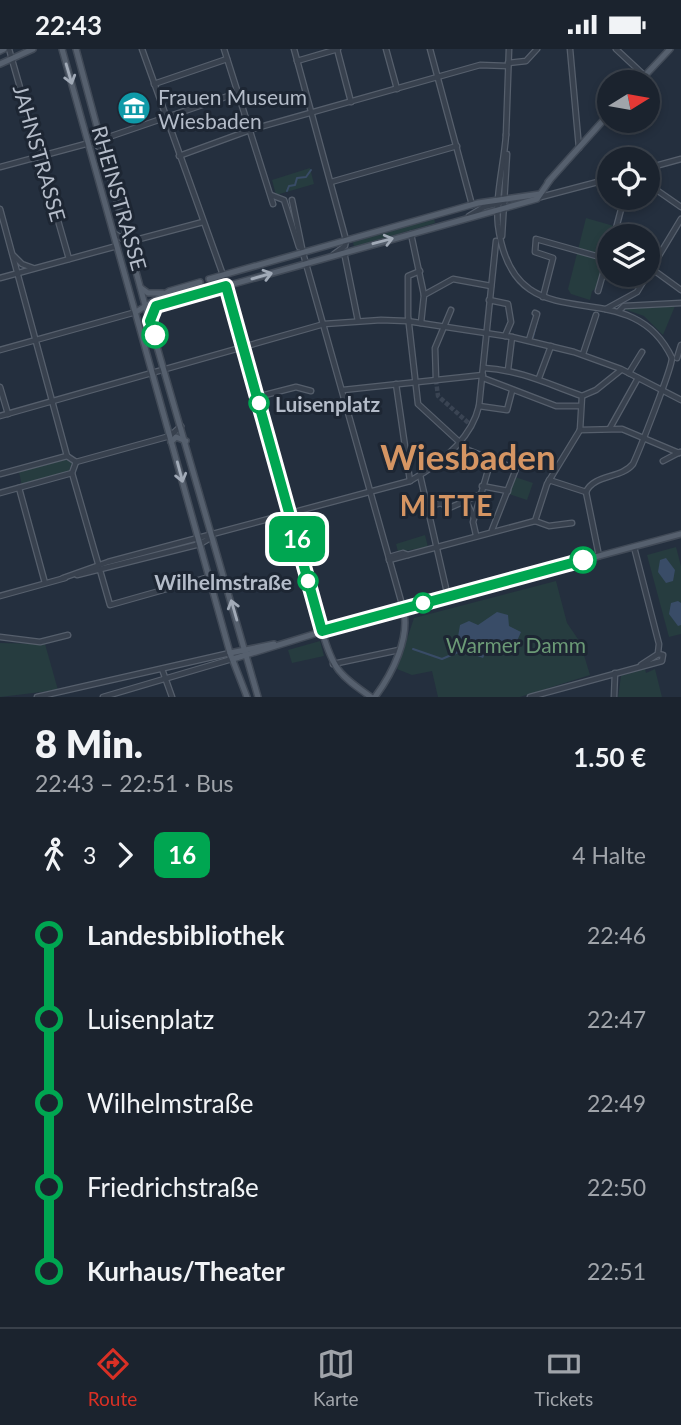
<!DOCTYPE html>
<html lang="de">
<meta charset="utf-8">
<style>
:root{--surface:#1b232e;--page:#242b36;--text:#f1f3f6;--muted:#a0a4aa;--line:#39404a;--accent:#d93025}
body{margin:0;font-family:Lato,sans-serif;background:var(--page);color:var(--text);height:100vh;display:flex;flex-direction:column;font-size:26px;white-space:nowrap}
*{box-sizing:border-box;margin:0}
p{font-size:23px;color:var(--muted)}
.icon{flex:none;width:38px;height:38px;fill:none;stroke:currentColor;stroke-width:2;stroke-linecap:round;stroke-linejoin:round}
.map{position:relative;height:648px;overflow:hidden}
.panel{display:flex;flex-direction:column;background:var(--surface);flex:1}
.panel>*{flex:none}
.badge{padding:0 14px;border-radius:10px;font-size:24px;line-height:46px}
.needle{width:46px;rotate:79deg}
.buttons{position:absolute;left:597px;top:21px;display:grid;gap:14px}
.buttons a{display:grid;place-items:center;width:63px;height:63px;border-radius:50%;background:var(--surface);box-shadow:0 4px 10px #0003,0 0 0 2px var(--line);font-size:35px}
.map>.badge{position:absolute;translate:-50% -50%;box-shadow:0 0 0 4px #fff}
.legs{display:flex;align-items:center;gap:10px;height:77px;padding:0 35px;font-size:23px}
.legs p{margin-inline-start:auto}
.head{display:flex;align-items:center;justify-content:space-between;height:119px;padding:0 35px}
h1{font-size:38px;font-weight:800;line-height:52px}
ul{padding:0 35px;list-style:none}
li{display:flex;align-items:center;gap:24px;height:84px;font-size:26px}
li i{display:grid;place-items:center;width:10px;height:100%;margin:0 9px;background:currentColor}
li i::after{content:'';width:18px;height:18px;margin:-9px;border:5px solid;border-radius:50%;background:var(--surface)}
li p{margin-inline-start:auto}
li:first-child i{background:linear-gradient(#0000 50%,currentColor 0)}
li:last-child i{background:linear-gradient(currentColor 50%,#0000 0)}
.status{display:flex;justify-content:space-between;align-items:center;height:49px;padding:0 35px;background:var(--surface);direction:ltr}
.status svg{height:19px;fill:currentColor}
.tab-bar{display:flex;justify-content:space-around;align-items:center;height:98px;border-top:2px solid var(--line);background:var(--surface);font-size:19px;color:var(--muted)}
.tab-bar a{display:grid;justify-items:center;gap:4px}
.tab-bar .on{color:var(--accent)}
.map>svg:first-child{display:block}
.green{fill:#263c3f}
.water{fill:#394c67}
.lines{fill:none;stroke-linecap:round;stroke-linejoin:round}
.stream{stroke:#394c67;stroke-width:2}
.minor-tunnel{stroke:#3a4453;stroke-width:4.5;stroke-dasharray:4.5 2;stroke-linecap:butt}
.minor-casing{stroke:#565f6c;stroke-width:7}
.major-casing{stroke:#414a57;stroke-width:8}
.minor{stroke:#38414e;stroke-width:4.5}
.major{stroke:#56606e;stroke-width:5}
.oneway{stroke:#a1aab7}
.line-1-casing{stroke:#fff;stroke-width:16}
.line-1{stroke:#00a651;stroke-width:10}
.stop-1-dot{fill:#fff;stroke:#00a651;stroke-width:3.5}
.labels{text-anchor:middle;dominant-baseline:central;stroke-width:6;stroke-linejoin:round;paint-order:stroke}
.poi-label{font-size:21px;fill:#b4bcc9;stroke:#1d2633;text-anchor:start}
.street-label{font-size:21px;fill:#b4bcc9;stroke:#1d2633}
.stop-label{font-size:21px;font-weight:bold;fill:#b4bcc9;stroke:#1d2633;text-anchor:start}
.park-label{font-size:21px;fill:#6b9a76;stroke:#1d2633}
.district-label{font-size:28px;font-weight:bold;letter-spacing:2px;fill:#d59563;stroke:#1d2633}
.town-label{font-size:35px;font-weight:bold;fill:#d59563;stroke:#1d2633}
</style>
<div class="status"><b>22:43</b><svg viewBox="0 0 49 12"><path d="M0 12V9h3v3zM5 12V6h3v6zM10 12V3h3v9zM15 12V0h3v12zM26 1h20v11H26zM47 4h2v5h-2z"/></svg></div>
<div class="map">
<svg width="681" height="648" viewBox="0 0 681 648">
<rect width="100%" height="100%" fill="#242f3e"/>
<g class="green">
<path d="M310 119 314 135 276 146 272 131Z"/>
<path d="M434 169 435 174 354 198 353 193Z"/>
<path d="M586 169 614 177 609 187 597 239 592 242 590 251 571 245 568 240Z"/>
<path d="M675 257 663 286 644 267 624 260Z"/>
<path d="M65 410 72 414 68 424 22 437 19 423Z"/>
<path d="M515 428 533 434 527 451 509 445Z"/>
<path d="M425 486 428 498 398 503 396 495Z"/>
<path d="M676 498 681 517V585L669 588 647 506Z"/>
<path d="M556 532 567 574 580 593 590 626 520 648H438L432 622 412 626 397 620 414 569Z"/>
<path d="M320 592 324 607 292 614 288 601Z"/>
<path d="M0 594 45 595 58 641 0 648Z"/>
<path d="M645 620 646 624 655 620 662 648H618L621 627Z"/>
</g>
<g class="water">
<path d="M666 509 675 521 673 532 666 534 658 523 660 511Z"/>
<path d="M678 552 681 554V576L678 577 669 565 671 554Z"/>
<path d="M497 563 508 566 509 577 521 583 513 601 489 597 483 609 466 603 465 591 458 588 460 576 469 572 478 576Z"/>
</g>
<g class="lines">
<g class="stream">
<path d="M287 142 289 137 295 136 297 129 306 128 311 121"/>
<path d="M533 288 537 272"/>
<path d="M413 600 442 610 465 600"/>
</g>
<path class="minor-tunnel" d="M436 331 438 347 473 378"/>
<defs>
<g id="minor">
<path d="M9 0 69 210"/>
<path d="M142 0 223 226 322 582"/>
<path d="M224 0 273 155"/>
<path d="M294 0 346 191 345 197 334 205"/>
<path d="M337 0 351 53"/>
<path d="M386 0 397 40"/>
<path d="M430 0 472 156"/>
<path d="M570 0 579 99"/>
<path d="M616 0 645 27"/>
<path d="M297 12 338 0"/>
<path d="M508 14 526 12 537 0"/>
<path d="M154 35 227 10"/>
<path d="M506 86C504 115 495 147 498 176 514 303 628 216 672 309"/>
<path d="M506 86 509 0"/>
<path d="M100 91 237 44"/>
<path d="M179 107 253 80 480 16 508 17"/>
<path d="M0 118 93 93 102 101"/>
<path d="M648 119 681 110"/>
<path d="M331 133 457 97"/>
<path d="M648 135 681 158"/>
<path d="M271 146 284 151 299 198"/>
<path d="M537 149 609 130"/>
<path d="M292 151 303 204 403 559"/>
<path d="M0 160 67 407 76 413"/>
<path d="M469 167 484 158 500 154"/>
<path d="M115 185 128 193 203 173"/>
<path d="M411 185 424 246 421 274"/>
<path d="M502 187 507 105"/>
<path d="M614 187 624 149"/>
<path d="M344 203 358 272"/>
<path d="M14 207 22 215 33 219"/>
<path d="M648 217 681 241"/>
<path d="M420 222 408 227V267L418 355 468 401 511 418"/>
<path d="M0 229 117 197"/>
<path d="M598 242 609 204"/>
<path d="M424 246 453 230 491 237"/>
<path d="M543 248 553 209 535 203 536 190 607 210"/>
<path d="M489 251 508 255 511 273 505 287"/>
<path d="M606 260 637 243 681 170"/>
<path d="M619 262 624 257 681 254"/>
<path d="M529 291 537 265 535 264"/>
<path d="M0 301 136 263"/>
<path d="M583 305 596 266"/>
<path d="M677 309 681 296"/>
<path d="M484 319C520 321 548 335 582 347"/>
<path d="M508 321 512 288"/>
<path d="M629 324 642 303"/>
<path d="M483 329 556 357H579"/>
<path d="M539 329 551 297"/>
<path d="M436 331 435 299 451 261"/>
<path d="M396 335 410 432"/>
<path d="M0 338 8 365"/>
<path d="M343 341 483 326"/>
<path d="M582 347 596 341 621 321"/>
<path d="M257 348 296 338 311 342"/>
<path d="M479 357 507 361 512 342"/>
<path d="M0 367 324 275 381 271 407 272 512 288 574 303 621 320 681 351"/>
<path d="M610 379 638 329"/>
<path d="M580 381 622 380 679 404"/>
<path d="M580 381 582 347"/>
<path d="M663 412 680 403"/>
<path d="M76 413 72 424 110 556 209 528"/>
<path d="M76 413 170 387 181 377"/>
<path d="M0 425 67 407"/>
<path d="M420 426 448 548"/>
<path d="M549 431 586 443"/>
<path d="M482 437 508 442"/>
<path d="M19 439 45 534"/>
<path d="M586 443C594 425 621 430 633 415 639 402 672 319 672 309"/>
<path d="M586 443 599 507"/>
<path d="M0 444 72 424"/>
<path d="M466 452 474 469"/>
<path d="M426 458 441 454 449 459 479 446"/>
<path d="M535 472 547 435 580 381"/>
<path d="M535 472 549 477 572 474"/>
<path d="M492 481 516 420"/>
<path d="M476 486 473 473 491 411"/>
<path d="M634 498 659 595 658 604"/>
<path d="M389 508 403 504 408 506"/>
<path d="M389 511 535 472"/>
<path d="M77 526 200 495 212 488"/>
<path d="M63 529 108 513 410 432C440 415 471 391 479 357L496 192"/>
<path d="M0 547 65 529"/>
<path d="M0 588 40 593 68 586"/>
<path d="M333 615 399 601"/>
<path d="M641 616 658 605"/>
<path d="M162 620 172 648"/>
<path d="M37 648 230 604"/>
<path d="M103 648 232 610"/>
<path d="M530 648 662 612 663 606 658 605"/>
<path d="M614 648 615 624"/>
</g>
<g id="major">
<path d="M62 0 230 604 247 648"/>
<path d="M76 0 145 256 258 648"/>
<path d="M0 2 4 0"/>
<path d="M0 15 33 0"/>
<path d="M639 33 670 0"/>
<path d="M548 133 609 65"/>
<path d="M209 230 478 154 540 145"/>
<path d="M141 239 148 244H163"/>
<path d="M212 241 537 150 550 131"/>
<path d="M153 261 162 255 203 244"/>
<path d="M136 263 169 242 200 233"/>
<path d="M171 393 176 388 186 392"/>
<path d="M322 582C333 620 339 626 371 648"/>
<path d="M230 604 274 595"/>
<path d="M233 610 353 573 681 485"/>
<path d="M375 648C392 625 411 588 403 559"/>
</g>
</defs>
<use href="#minor" class="minor-casing"/>
<use href="#major" class="major-casing"/>
<use href="#minor" class="minor"/>
<use href="#major" class="major"/>
</g>
<defs><path id="oneway-shaft" d="M-6 0H5M1.5-3L5.5 0L1.5 3" fill="none" stroke-width="1.6" stroke-linecap="round" stroke-linejoin="round" transform="scale(1.75)"/></defs>
<g class="oneway">
<use href="#oneway-shaft" transform="translate(69 25) rotate(74)"/>
<use href="#oneway-shaft" transform="translate(383 192) rotate(-15)"/>
<use href="#oneway-shaft" transform="translate(262 227) rotate(-16)"/>
<use href="#oneway-shaft" transform="translate(180 423) rotate(75)"/>
<use href="#oneway-shaft" transform="translate(234 561) rotate(-106)"/>
</g>
<g class="lines">
<defs>
<path id="line-1" d="M155 286 150 272 156 257 226 237 322 582 583 511"/>
</defs>
<use href="#line-1" class="line-1-casing"/>
<use href="#line-1" class="line-1"/>
</g>
<defs>
<symbol id="museum-disc" viewBox="-11 -11 22 22"><circle r="9.5" fill="#0f9aa8" stroke="#1d2633"/><path d="M0-6L6-3V-2H-6V-3ZM-5-1h2V3h-2ZM-1-1h2V3h-2ZM3-1h2V3H3ZM-6 4H6V6H-6Z" fill="#fff"/></symbol>
</defs>
<g fill-rule="evenodd">
<use href="#museum-disc" x="115" y="40" width="38" height="38"/>
</g>
<g class="stop-1-dot">
<circle cx="155" cy="286" r="12"/>
<circle cx="259" cy="354" r="9"/>
<circle cx="583" cy="511" r="12"/>
<circle cx="308" cy="532" r="9"/>
<circle cx="423" cy="554" r="9"/>
</g>
<g class="labels">
<g class="poi-label">
<text x="158" y="47">Frauen Museum<tspan x="158" dy="24">Wiesbaden</tspan></text>
</g>
<g class="street-label">
<text transform="translate(40 104) rotate(74)">JAHNSTRASSE</text>
<text transform="translate(120 149) rotate(74)">RHEINSTRASSE</text>
</g>
<g class="stop-label">
<text x="275" y="354">Luisenplatz</text>
<text x="292" y="532" text-anchor="end">Wilhelmstraße</text>
</g>
<g class="park-label">
<text x="516" y="595">Warmer Damm</text>
</g>
<g class="district-label">
<text x="447" y="456">MITTE</text>
</g>
<g class="town-label">
<text x="468" y="407">Wiesbaden</text>
</g>
</g>
</svg>
<div class="buttons">
<a><svg class="needle" viewBox="-14 -14 28 28"><path d="M0-13l5 13h-10z" fill="#e53935"/><path d="M0 13l5-13h-10z" fill="#a0a4aa"/></svg></a>
<a><svg class="icon" aria-label="locate" viewBox="0 0 24 24"><circle cx="12" cy="12" r="6"/><path d="M12 2v4M12 18v4M2 12h4M18 12h4"/></svg></a>
<a><svg class="icon" aria-label="layers" viewBox="0 0 24 24"><path d="M12 4l9 5-9 5-9-5zM3 14l9 5 9-5"/></svg></a>
</div>
<b class="badge" style="left:297px;top:490px;background:#00a651;color:#fff">16</b>
</div>
<section class="panel">
<div class="head"><div><h1>8 Min.</h1><p>22:43 – 22:51 · Bus</p></div><b>1.50 €</b></div>
<div class="legs"><svg class="icon" aria-label="walk" viewBox="0 0 24 24"><circle cx="13" cy="4" r="2"/><path d="M13 8l-2 6 4 7M11 14l-3 7M7 12l3-4h3l4 4"/></svg>3<svg class="icon" aria-label="forward" viewBox="0 0 24 24"><path d="M9 5l7 7-7 7"/></svg><b class="badge" style="background:#00a651;color:#fff">16</b><p>4 Halte</p></div>
<ul>
<li><i style="color:#00a651"></i><b>Landesbibliothek</b><p>22:46</p></li>
<li><i style="color:#00a651"></i><span>Luisenplatz</span><p>22:47</p></li>
<li><i style="color:#00a651"></i><span>Wilhelmstraße</span><p>22:49</p></li>
<li><i style="color:#00a651"></i><span>Friedrichstraße</span><p>22:50</p></li>
<li><i style="color:#00a651"></i><b>Kurhaus/Theater</b><p>22:51</p></li>
</ul>
</section>
<nav class="tab-bar">
<a class="on"><svg class="icon" aria-label="directions" viewBox="0 0 24 24"><path d="M12 3l9 9-9 9-9-9zM9 14v-3h6M13 9l2 2-2 2"/></svg>Route</a>
<a><svg class="icon" aria-label="map" viewBox="0 0 24 24"><path d="M3 6l6-2 6 2 6-2v14l-6 2-6-2-6 2zM9 4v14M15 6v14"/></svg>Karte</a>
<a><svg class="icon" aria-label="tickets" viewBox="0 0 24 24"><path d="M3 7h18v10H3zM15 7v10"/></svg>Tickets</a>
</nav>
